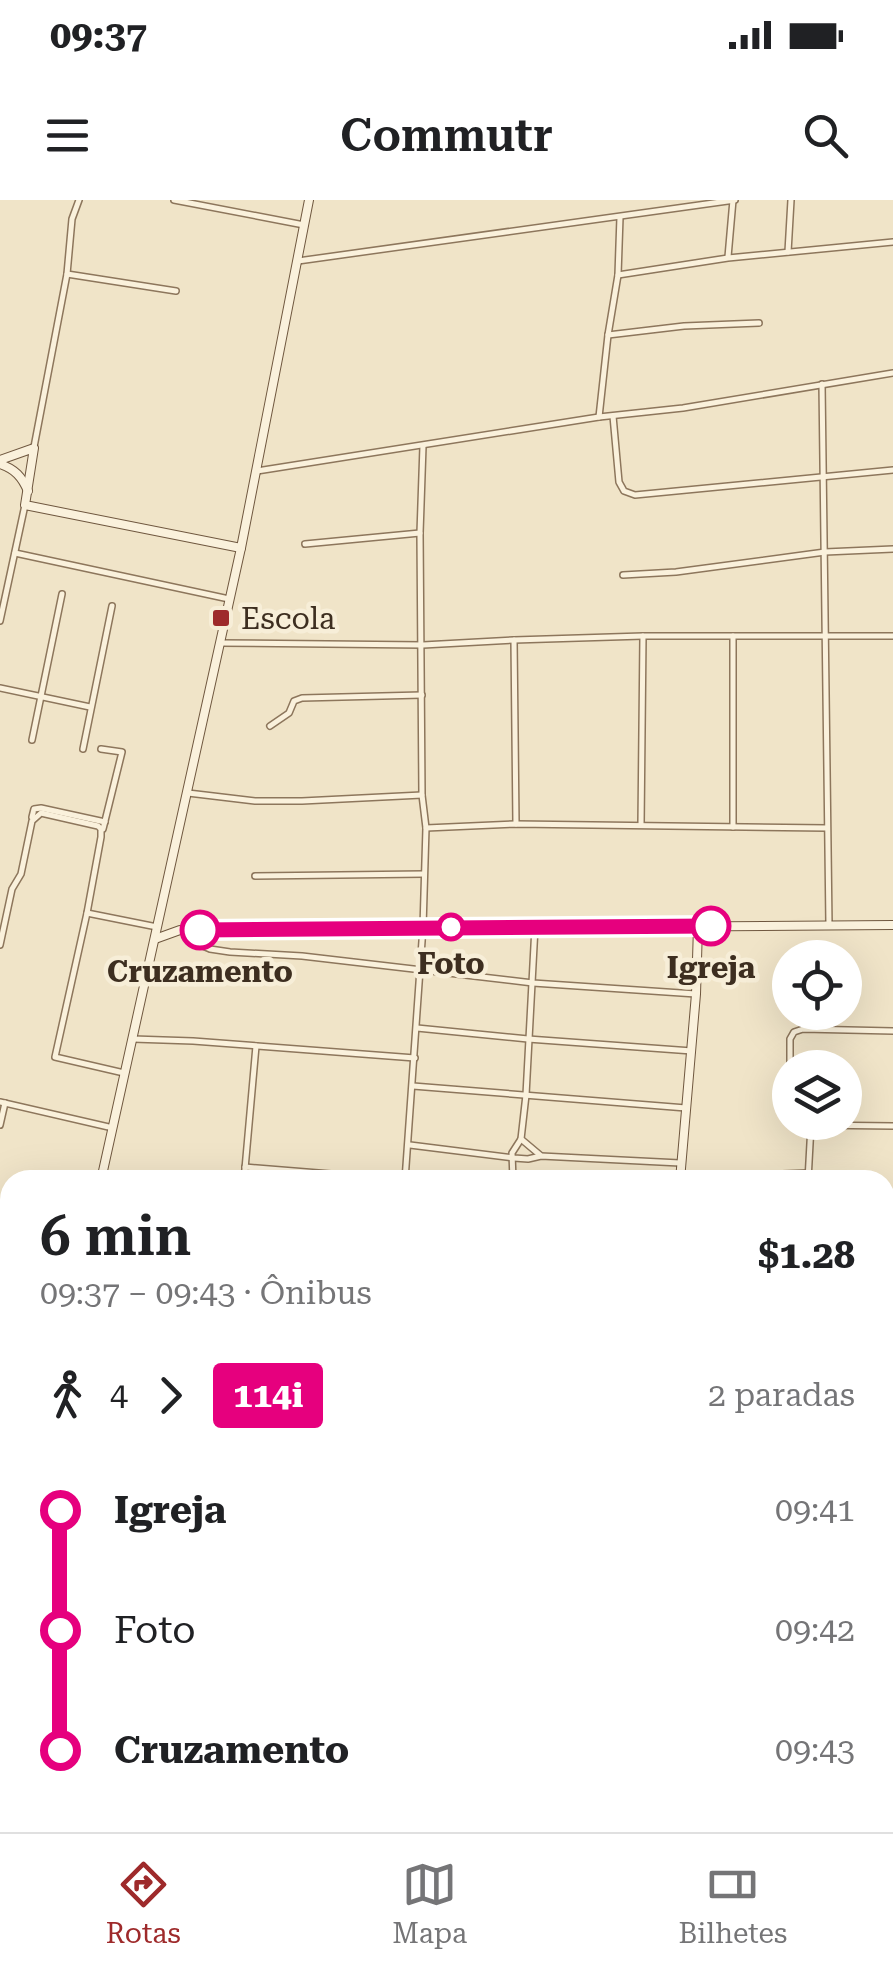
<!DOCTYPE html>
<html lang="pt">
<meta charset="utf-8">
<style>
:root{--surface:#fff;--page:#f2f2f2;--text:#202124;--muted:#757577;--line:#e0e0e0;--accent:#9e2a2b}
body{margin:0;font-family:"Roboto Serif",serif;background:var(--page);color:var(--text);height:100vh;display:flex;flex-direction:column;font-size:38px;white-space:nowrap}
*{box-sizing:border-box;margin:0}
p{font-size:32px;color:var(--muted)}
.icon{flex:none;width:55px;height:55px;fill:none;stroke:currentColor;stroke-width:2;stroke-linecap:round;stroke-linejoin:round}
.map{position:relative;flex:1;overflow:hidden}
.side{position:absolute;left:0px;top:970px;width:895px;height:662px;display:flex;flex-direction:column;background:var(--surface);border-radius:30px 30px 0 0;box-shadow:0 10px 40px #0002}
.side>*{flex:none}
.badge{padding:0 20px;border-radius:8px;font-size:35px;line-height:65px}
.controls{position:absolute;left:772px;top:740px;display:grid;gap:20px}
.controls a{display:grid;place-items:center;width:90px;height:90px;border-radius:50%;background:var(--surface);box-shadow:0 10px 40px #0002;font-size:50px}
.map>.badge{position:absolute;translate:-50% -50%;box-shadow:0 0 0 5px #fff}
.legs{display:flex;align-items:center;gap:15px;height:110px;padding:0 40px;font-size:32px}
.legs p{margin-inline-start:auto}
.overview{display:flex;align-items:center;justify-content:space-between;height:170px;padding:0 40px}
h1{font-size:55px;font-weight:600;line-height:75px}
ul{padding:0 40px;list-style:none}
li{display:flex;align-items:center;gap:35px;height:120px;font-size:38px}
li i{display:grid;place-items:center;width:15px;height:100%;margin:0 12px;background:currentColor}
li i::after{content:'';width:25px;height:25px;margin:-12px;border:8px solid;border-radius:50%;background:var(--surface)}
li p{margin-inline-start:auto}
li:first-child i{background:linear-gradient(#0000 50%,currentColor 0)}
li:last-child i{background:linear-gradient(currentColor 50%,#0000 0)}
.status{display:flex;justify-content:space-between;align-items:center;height:70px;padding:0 50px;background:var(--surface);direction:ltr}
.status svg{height:28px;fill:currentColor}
header{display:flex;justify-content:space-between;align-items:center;height:130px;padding:0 40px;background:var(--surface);font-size:45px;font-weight:600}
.tab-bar{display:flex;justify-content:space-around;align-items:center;height:140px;border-top:2px solid var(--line);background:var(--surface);font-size:28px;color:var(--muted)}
.tab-bar a{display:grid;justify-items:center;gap:5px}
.tab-bar .on{color:var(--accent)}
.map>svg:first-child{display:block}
.farmland{fill:#e6deb5}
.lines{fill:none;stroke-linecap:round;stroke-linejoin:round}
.street-casing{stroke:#8d765c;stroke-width:8}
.secondary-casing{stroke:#6f573f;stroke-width:10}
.street{stroke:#faf1dc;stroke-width:5}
.secondary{stroke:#faf1dc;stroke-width:8}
.line-1-casing{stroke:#fff;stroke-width:22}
.line-1{stroke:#e6007e;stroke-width:15}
.poi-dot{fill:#9e2a2b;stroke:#f7eed8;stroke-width:4}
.stop-1-dot{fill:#fff;stroke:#e6007e;stroke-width:5}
.labels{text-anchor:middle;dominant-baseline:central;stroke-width:9;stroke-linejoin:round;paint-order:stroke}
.poi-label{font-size:30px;fill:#3d2e20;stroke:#f7eed8;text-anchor:start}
.stop-label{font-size:30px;font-weight:bold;fill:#3d2e20;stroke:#f7eed8}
</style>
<div class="status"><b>09:37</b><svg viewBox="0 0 49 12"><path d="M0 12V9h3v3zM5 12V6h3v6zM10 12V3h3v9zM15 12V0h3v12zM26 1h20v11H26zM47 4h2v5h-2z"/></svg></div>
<header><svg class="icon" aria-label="menu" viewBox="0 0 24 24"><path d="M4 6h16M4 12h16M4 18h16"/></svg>Commutr<svg class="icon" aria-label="search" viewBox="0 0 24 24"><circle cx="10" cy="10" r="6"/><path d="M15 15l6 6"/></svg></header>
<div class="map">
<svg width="893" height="1632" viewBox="0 0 893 1632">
<rect width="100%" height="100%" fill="#f0e4c8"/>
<path class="farmland" d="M885 1132H893V1275L885 1286Z"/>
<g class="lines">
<defs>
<g id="street">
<path d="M174 0 304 25"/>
<path d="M788 52 791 0"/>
<path d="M728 57 733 0"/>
<path d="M298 61 735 0"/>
<path d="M67 74 176 91"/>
<path d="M618 75 728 58 893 42"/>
<path d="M608 135 684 126 759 123"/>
<path d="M822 184 829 725"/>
<path d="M613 216 619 282 624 291 635 295 893 270"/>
<path d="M599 217 608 135 618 75 620 17"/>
<path d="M34 247 67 74 72 19 79 0"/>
<path d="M257 271 599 217 683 208 893 173"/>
<path d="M305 344 420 333"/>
<path d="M15 353 229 399"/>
<path d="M623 375 676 372 825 352 893 349"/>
<path d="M0 421 25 305"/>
<path d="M514 440 516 624"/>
<path d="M220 443 423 445 514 440 643 436H893"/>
<path d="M0 488 90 507"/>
<path d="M270 526 289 513 294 501 302 498 422 495"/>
<path d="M32 540 62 394"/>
<path d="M83 549 112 406"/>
<path d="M101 549 122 552 103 629"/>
<path d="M188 593 255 601H302L422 595"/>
<path d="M32 617 34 609 41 608 105 622"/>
<path d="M641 625 643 436"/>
<path d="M733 627V436"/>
<path d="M426 628 516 624 827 628"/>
<path d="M255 676 424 674"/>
<path d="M87 713 157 727"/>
<path d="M535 727 526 895 521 939 540 955"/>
<path d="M191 731 194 742 210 749 230 752 302 756 533 783 696 794"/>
<path d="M0 745 12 689 21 674 32 621 41 613 98 626 101 629V637L87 713 55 857 124 873"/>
<path d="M417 828 528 839 692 851"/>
<path d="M133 839 193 841 415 858"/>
<path d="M413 886 686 908"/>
<path d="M0 902 113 928"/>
<path d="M790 910V839L794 832 803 829 893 831"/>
<path d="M798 922 811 925 893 926"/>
<path d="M0 925 5 903"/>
<path d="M410 945 514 958 528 959 541 956 680 963"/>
<path d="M245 967 405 980 423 727 426 628 422 595 420 333 423 246"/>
<path d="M680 978 809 973"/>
<path d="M244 980 256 846"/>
<path d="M513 980 512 953 521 939"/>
<path d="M808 980 811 925"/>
<path d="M0 1011 10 1013"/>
<path d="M885 1020H893"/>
<path d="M885 1121H893"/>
<path d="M0 1248H10"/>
<path d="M0 1318 10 1319"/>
<path d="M885 1465H893"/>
<path d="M885 1534H893"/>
<path d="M0 1566 10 1567"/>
<path d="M0 1569 10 1441"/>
<path d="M885 1605H893"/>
<path d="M284 1622 285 1632"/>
<path d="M298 1622 311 1632"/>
<path d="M487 1622 488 1632"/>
<path d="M704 1622V1632"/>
<path d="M815 1622V1632"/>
<path d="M339 1632 394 1628 405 1622"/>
<path d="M595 1632V1622"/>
</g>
<g id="secondary">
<path d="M0 260 34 248 25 305 241 348"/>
<path d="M0 264C15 269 22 277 28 291"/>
<path d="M155 739 180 730H191L893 725"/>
<path d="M101 980 241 348 309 0"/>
<path d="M680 980 696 794 698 726"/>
<path d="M0 1159 10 1161"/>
<path d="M885 1395H893"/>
<path d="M38 1632V1622"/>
</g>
</defs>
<use href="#street" class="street-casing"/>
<use href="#secondary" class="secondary-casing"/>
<use href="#street" class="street"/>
<use href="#secondary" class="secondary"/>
</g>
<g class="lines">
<defs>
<path id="line-1" d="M200 730 711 726"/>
</defs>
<use href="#line-1" class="line-1-casing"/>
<use href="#line-1" class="line-1"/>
</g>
<rect class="poi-dot" x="211" y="408" width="20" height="20" rx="5"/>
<g class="stop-1-dot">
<circle cx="711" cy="726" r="18"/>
<circle cx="451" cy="727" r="12"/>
<circle cx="200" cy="730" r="18"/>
</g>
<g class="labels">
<g class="poi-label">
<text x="241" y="418">Escola</text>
</g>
<g class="stop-label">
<text x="451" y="763">Foto</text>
<text x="711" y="767">Igreja</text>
<text x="200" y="771">Cruzamento</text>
</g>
</g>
</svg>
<div class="controls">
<a><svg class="icon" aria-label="locate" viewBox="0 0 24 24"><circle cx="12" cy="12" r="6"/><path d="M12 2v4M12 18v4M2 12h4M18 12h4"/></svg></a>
<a><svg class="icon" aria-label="layers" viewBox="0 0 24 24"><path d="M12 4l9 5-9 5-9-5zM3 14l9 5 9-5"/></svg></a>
</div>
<section class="side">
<div class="overview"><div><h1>6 min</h1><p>09:37 – 09:43 · Ônibus</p></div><b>$1.28</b></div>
<div class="legs"><svg class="icon" aria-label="walk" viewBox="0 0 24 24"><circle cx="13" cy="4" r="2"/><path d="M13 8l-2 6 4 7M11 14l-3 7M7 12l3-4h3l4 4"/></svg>4<svg class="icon" aria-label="forward" viewBox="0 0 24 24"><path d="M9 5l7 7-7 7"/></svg><b class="badge" style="background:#e6007e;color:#fff">114i</b><p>2 paradas</p></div>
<ul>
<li><i style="color:#e6007e"></i><b>Igreja</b><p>09:41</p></li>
<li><i style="color:#e6007e"></i><span>Foto</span><p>09:42</p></li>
<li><i style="color:#e6007e"></i><b>Cruzamento</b><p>09:43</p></li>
</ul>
</section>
</div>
<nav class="tab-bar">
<a class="on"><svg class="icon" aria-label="directions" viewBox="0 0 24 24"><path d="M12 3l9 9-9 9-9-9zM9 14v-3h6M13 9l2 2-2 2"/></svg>Rotas</a>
<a><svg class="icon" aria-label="map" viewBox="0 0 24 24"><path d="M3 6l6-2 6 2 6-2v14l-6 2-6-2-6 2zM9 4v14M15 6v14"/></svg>Mapa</a>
<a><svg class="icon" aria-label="tickets" viewBox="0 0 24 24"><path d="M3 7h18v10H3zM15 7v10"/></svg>Bilhetes</a>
</nav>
